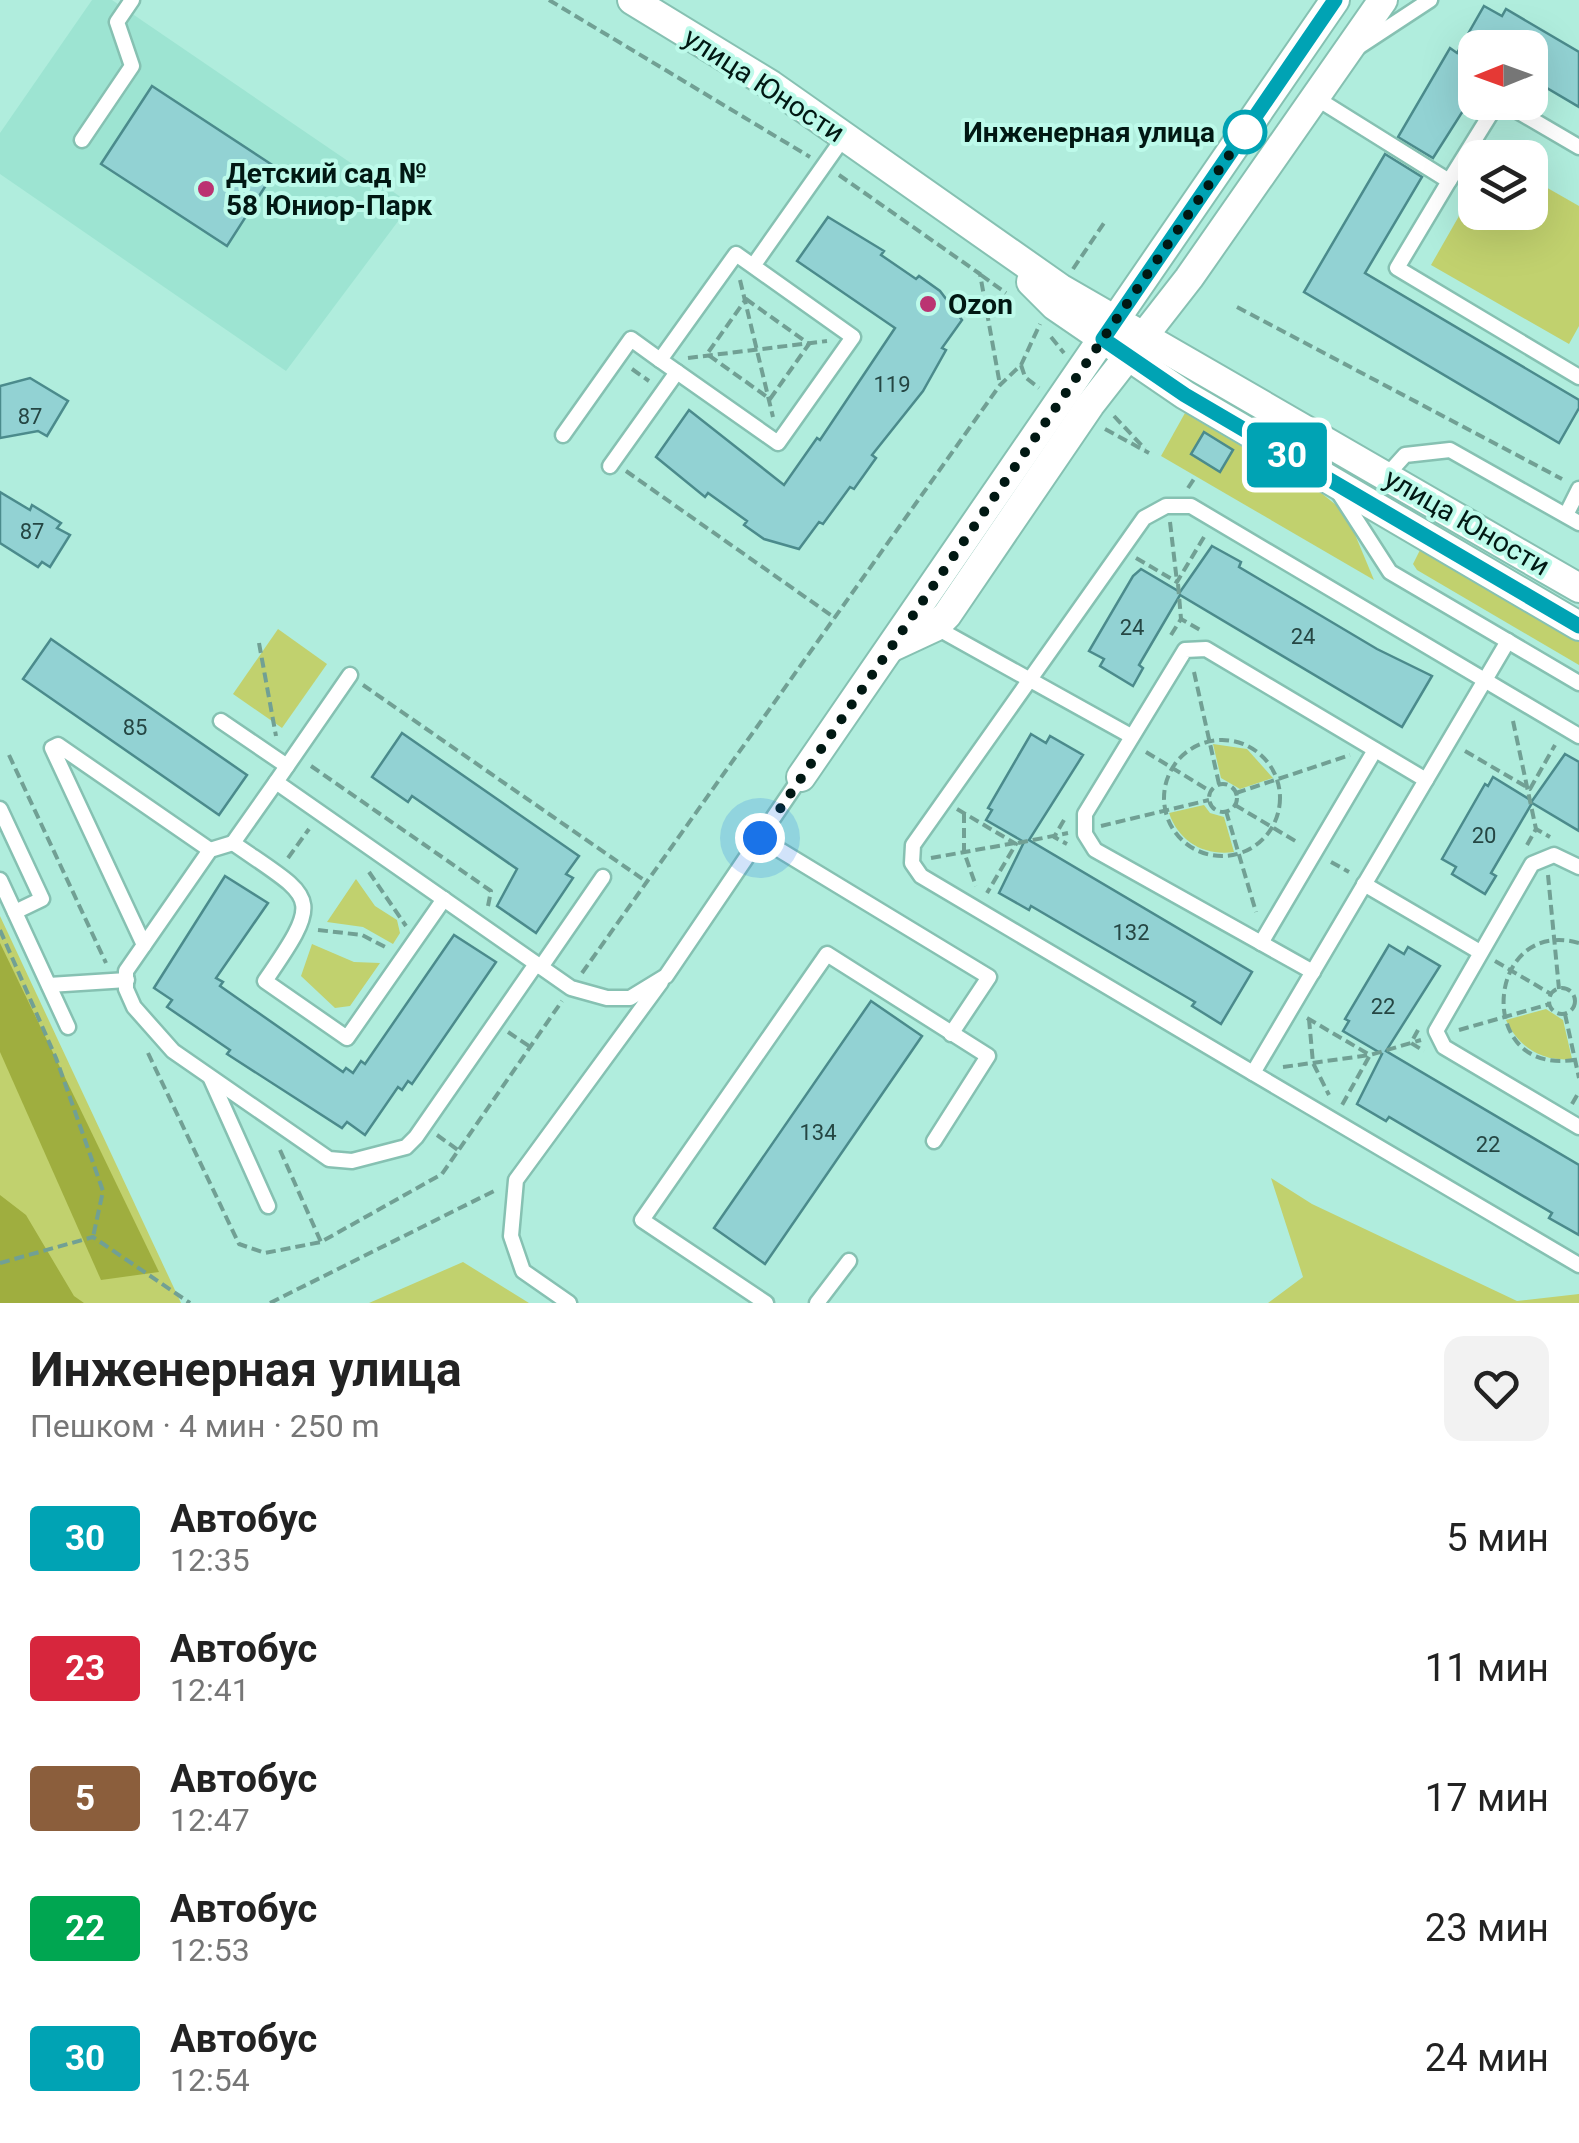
<!DOCTYPE html>
<html lang="ru">
<meta charset="utf-8">
<style>
:root{--surface:#fff;--page:#f2f2f2;--text:#222;--muted:#767676}
body{margin:0;font-family:Roboto,sans-serif;background:var(--page);color:var(--text);height:100vh;display:flex;flex-direction:column;font-size:38px;white-space:nowrap}
*{box-sizing:border-box;margin:0}
p{font-size:32px;color:var(--muted)}
.icon{flex:none;width:55px;height:55px;fill:none;stroke:currentColor;stroke-width:2;stroke-linecap:round;stroke-linejoin:round}
.map{position:relative;height:1303px;overflow:hidden}
.drawer{display:flex;flex-direction:column;background:var(--surface);flex:1}
.drawer>*{flex:none}
.badge{padding:0 20px;border-radius:8px;font-size:35px;line-height:65px}
.needle{width:65px;rotate:269deg}
.controls{position:absolute;left:1458px;top:30px;display:grid;gap:20px}
.controls a{display:grid;place-items:center;width:90px;height:90px;border-radius:20px;background:var(--surface);box-shadow:0 10px 40px #0002;font-size:50px}
.you{position:absolute;width:50px;height:50px;margin:-25px;border:8px solid #fff;border-radius:50%;background:#1a73e8;box-shadow:0 0 0 15px #1a73e833}
.map>.badge{position:absolute;translate:-50% -50%;box-shadow:0 0 0 5px #fff}
.round{display:grid;place-items:center;flex:none;width:105px;height:105px;border-radius:20px;background:var(--page)}
.summary{display:flex;align-items:center;justify-content:space-between;height:170px;padding:0 30px}
h1{font-size:48px;font-weight:700;line-height:75px}
ul{padding:0;list-style:none}
li{display:flex;align-items:center;gap:30px;height:130px;padding:0 30px}
li div{flex:1}
li b{display:block;font-size:38px}
li em{font-style:normal}
li .badge{min-width:110px;font-weight:700;text-align:center}
.map>svg:first-child{display:block}
.built{fill:#9de4d2}
.green{fill:#c1d16e}
.forest{fill:#9fae3f}
.building{fill:#92d2d3;stroke:#4b8b8c;stroke-width:2.5}
.lines{fill:none;stroke-linecap:round;stroke-linejoin:round}
.lane-casing{stroke:#86c1b2;stroke-width:19}
.street-casing{stroke:#86c1b2;stroke-width:32}
.path{stroke:#71a094;stroke-width:4;stroke-dasharray:10 5;stroke-linecap:butt}
.lane{stroke:#fff;stroke-width:14}
.street{stroke:#fff;stroke-width:28}
.line-casing{stroke:#fff;stroke-width:22}
.line{stroke:#00a3b4;stroke-width:15}
.walk{stroke:#011813;stroke-width:10;stroke-dasharray:0 18}
.stop-dot{fill:#fff;stroke:#00a3b4;stroke-width:5}
.poi-dot{fill:#bb3372;stroke:#bdfaea;stroke-width:4}
.labels{text-anchor:middle;dominant-baseline:central;stroke-width:8;stroke-linejoin:round;paint-order:stroke}
.number-label{font-size:22px;fill:#254643}
.street-label{font-size:28px;fill:#011813;stroke:#bdfaea}
.stop-label{font-size:28px;font-weight:bold;fill:#011813;stroke:#bdfaea;text-anchor:end}
.poi-label{font-size:28px;font-weight:bold;fill:#011813;stroke:#bdfaea;text-anchor:start}
</style>
<div class="map">
<svg width="1579" height="1303" viewBox="0 0 1579 1303">
<rect width="100%" height="100%" fill="#b0eddd"/>
<path class="built" d="M92 0H112L411 204 286 371 0 174V133Z"/>
<g class="green">
<path d="M1530 178 1579 206V326L1569 344 1431 265 1475 188V212H1530Z"/>
<path d="M1185 413 1320 492 1346 513 1374 580 1161 456Z"/>
<path d="M1420 550 1431 551 1579 638V665L1417 570 1413 564Z"/>
<path d="M278 629 327 664 282 728 233 694Z"/>
<path d="M1213 744 1247 749 1273 778 1240 789 1221 778Z"/>
<path d="M1204 805 1210 813 1224 817 1234 852C1204 856 1179 842 1169 813Z"/>
<path d="M356 879 375 906 397 920 400 933 393 944 363 927 327 922Z"/>
<path d="M0 916 181 1303H0Z"/>
<path d="M312 944 354 962 380 963 350 1006 335 1008 301 976Z"/>
<path d="M1546 1009 1563 1020 1572 1059C1542 1062 1518 1047 1506 1020Z"/>
<path d="M1271 1178 1312 1204 1517 1301 1579 1294V1303H1268L1303 1277Z"/>
<path d="M463 1262 529 1303H369Z"/>
</g>
<g class="forest">
<path d="M0 943 159 1272 101 1280 0 1052Z"/>
<path d="M0 1195 26 1215 74 1296 84 1303H0Z"/>
</g>
<g class="building">
<path d="M1484 6 1502 16 1506 9 1579 52V107L1530 78V48H1475V92L1433 158 1398 137 1450 48 1457 53Z"/>
<path d="M152 86 277 168 227 246 101 164Z"/>
<path d="M1385 154 1422 177 1365 273 1579 400V408L1559 443 1304 292Z"/>
<path d="M828 217 884 251 881 255 916 279 919 276 940 291 962 320 942 348 946 350 923 391 872 455 876 458 854 489 850 487 823 524 819 522 799 549 764 539 744 525 747 521 708 493 705 497 656 457 689 410 784 485 817 438 820 440 895 328 797 261Z"/>
<path d="M30 378 68 401 47 436 38 431 0 438V386Z"/>
<path d="M1204 432 1233 450 1220 472 1191 454Z"/>
<path d="M0 492 30 510 32 505 61 523 57 528 70 535 50 567 42 562 38 567 0 543Z"/>
<path d="M1212 546 1241 562 1239 567 1377 649 1432 676 1402 727 1180 595 1139 665 1143 668 1133 686 1100 666 1104 659 1089 651 1133 576 1141 569 1180 592Z"/>
<path d="M51 639 247 775 219 815 23 679Z"/>
<path d="M402 733 579 856 566 874 573 878 536 933 497 906 517 869 412 796 408 802 372 777Z"/>
<path d="M1031 734 1046 743 1050 736 1083 755 1029 840 1252 972 1221 1024 1192 1006 1195 1002 1031 906 1029 910 999 893 1024 842 986 820 992 810 988 808Z"/>
<path d="M1565 754 1579 762V831L1532 803 1491 873 1496 876 1485 894 1452 874 1456 867 1442 859 1485 784 1488 786 1493 777 1532 801Z"/>
<path d="M225 876 268 903 216 978 223 982 220 986 343 1072 346 1068 353 1073 361 1061 365 1064 454 935 496 962 412 1084 408 1081 402 1090 398 1087 365 1135 347 1122 342 1128 227 1054 230 1050 167 1007 172 1000 154 988Z"/>
<path d="M1389 945 1404 954 1408 947 1440 966 1386 1051 1579 1165V1235L1549 1218 1552 1213 1389 1117 1386 1121 1357 1104 1382 1054 1343 1031 1349 1021 1345 1019Z"/>
<path d="M871 1001 922 1036 765 1264 714 1228Z"/>
</g>
<g class="lines">
<defs>
<g id="lane">
<path d="M1360 46 1430 0"/>
<path d="M1316 98 1449 181 1397 268 1579 377"/>
<path d="M1502 102 1579 147"/>
<path d="M82 140 132 66 117 22 132 0"/>
<path d="M1449 181 1498 102"/>
<path d="M753 266 736 254 660 360 778 443 853 337 753 266 844 137"/>
<path d="M563 435 631 339 660 360"/>
<path d="M610 466 677 372"/>
<path d="M1387 475 1405 455 1450 450 1579 523"/>
<path d="M1339 493 1390 572 1579 683"/>
<path d="M1566 515 1579 489"/>
<path d="M935 627 1131 736"/>
<path d="M350 675 276 782 571 988 607 998H630L666 976 801 777"/>
<path d="M221 721 287 766"/>
<path d="M1426 780 1253 1073 921 876 912 863 913 845 1144 518 1166 506H1191L1579 736"/>
<path d="M276 782 233 843C315 900 325 894 265 981L347 1038 444 899"/>
<path d="M0 809 42 899 15 912"/>
<path d="M760 838 989 977 951 1034"/>
<path d="M233 843 210 850 126 971V989L134 1007 173 1051 329 1159 352 1161 406 1147 416 1137 536 964"/>
<path d="M1579 867 1554 855 1532 864 1436 1031 1444 1047 1579 1127"/>
<path d="M0 880 68 1027"/>
<path d="M1364 884 1480 952"/>
<path d="M1261 943 1375 750"/>
<path d="M144 945 52 748 58 745 210 850"/>
<path d="M541 967 603 877"/>
<path d="M1313 972 1095 850 1085 834V814L1185 650 1206 649 1426 780 1508 641"/>
<path d="M49 985 127 980"/>
<path d="M1253 1073 1579 1265"/>
<path d="M211 1079 268 1206"/>
<path d="M569 1303 523 1271 511 1236 516 1180 661 982"/>
<path d="M766 1303 642 1220 827 954 988 1056 934 1141"/>
<path d="M817 1303 849 1261"/>
</g>
<g id="street">
<path d="M632 0 771 85 1060 288 1579 588"/>
<path d="M1031 282 1055 306 1185 395 1579 626"/>
<path d="M892 647 935 627 947 615 1090 405 1189 278 1383 0"/>
<path d="M801 777 1335 0"/>
</g>
</defs>
<use href="#lane" class="lane-casing"/>
<use href="#street" class="street-casing"/>
<g class="path">
<path d="M549 0 810 157"/>
<path d="M839 175 980 274 1000 385"/>
<path d="M1073 269 1104 223"/>
<path d="M981 275 1006 293"/>
<path d="M740 280 773 417"/>
<path d="M746 299 809 344 770 399 707 354Z"/>
<path d="M1237 307 1562 479"/>
<path d="M1051 337 1064 353"/>
<path d="M688 358 827 341"/>
<path d="M1021 365 1025 377 1039 388"/>
<path d="M632 369 649 381"/>
<path d="M1114 416 1145 449"/>
<path d="M1105 429 1149 453"/>
<path d="M626 471 835 618"/>
<path d="M1188 488 1194 479"/>
<path d="M1170 522 1177 582"/>
<path d="M1136 558 1177 582 1204 537"/>
<path d="M1178 584 1181 619"/>
<path d="M1171 635 1181 619 1200 630"/>
<path d="M259 643 276 736"/>
<path d="M1194 672 1219 784"/>
<path d="M363 685 647 882"/>
<path d="M1513 721 1536 829"/>
<circle cx="1222" cy="798" r="58"/>
<path d="M1465 751 1530 789 1555 745"/>
<path d="M1146 752 1210 791"/>
<path d="M9 755 106 963"/>
<path d="M311 766 491 891 488 906"/>
<circle cx="1223" cy="798" r="14"/>
<path d="M1236 793 1350 755"/>
<path d="M1235 805 1297 842"/>
<path d="M957 809 1016 844 987 893"/>
<path d="M1226 811 1256 912"/>
<path d="M964 813V852L976 886"/>
<path d="M1064 820 1054 837 1067 844"/>
<path d="M1101 826 1209 800"/>
<path d="M1018 843 1068 833"/>
<path d="M1527 845 1536 829 1550 837"/>
<path d="M288 858 309 829"/>
<path d="M931 858 1015 843"/>
<path d="M1331 862 1349 872"/>
<path d="M369 872 406 926"/>
<path d="M1548 875 1559 989"/>
<path d="M0 930 56 1058 103 1191 93 1237"/>
<path d="M318 930 362 935 389 949"/>
<path d="M1579 943C1484 916 1473 1081 1579 1059"/>
<path d="M1495 961 1551 994"/>
<path d="M582 973 1000 385 1021 365 1040 324"/>
<circle cx="1562" cy="1001" r="13"/>
<path d="M1565 1014 1579 1078"/>
<path d="M1307 1018 1370 1055 1342 1105"/>
<path d="M1309 1019 1313 1063 1329 1095"/>
<path d="M1418 1030 1411 1043 1424 1051"/>
<path d="M1459 1030 1550 1004"/>
<path d="M508 1032 529 1046"/>
<path d="M148 1053 239 1244 265 1253 321 1242 442 1174 562 1001"/>
<path d="M1283 1067 1370 1055 1421 1040"/>
<path d="M1572 1104 1579 1092"/>
<path d="M437 1135 458 1150"/>
<path d="M280 1150 321 1242"/>
<path d="M0 1263 93 1237 190 1303"/>
<path d="M270 1303 498 1189"/>
</g>
<use href="#lane" class="lane"/>
<use href="#street" class="street"/>
</g>
<g class="lines">
<defs>
<path id="line" d="M1335 0 1103 339 1185 395 1579 626"/>
</defs>
<use href="#line" class="line-casing"/>
<use href="#line" class="line"/>
<path class="walk" d="M760 838 1245 132"/>
</g>
<circle class="stop-dot" cx="1245" cy="132" r="20"/>
<g class="poi-dot">
<circle cx="206" cy="189" r="10"/>
<circle cx="928" cy="304" r="10"/>
</g>
<g class="labels">
<g class="number-label">
<text x="892" y="384">119</text>
<text x="30" y="416">87</text>
<text x="32" y="531">87</text>
<text x="1132" y="627">24</text>
<text x="1303" y="636">24</text>
<text x="135" y="727">85</text>
<text x="1484" y="835">20</text>
<text x="1131" y="932">132</text>
<text x="1383" y="1006">22</text>
<text x="818" y="1132">134</text>
<text x="1488" y="1144">22</text>
</g>
<g class="street-label">
<text transform="translate(764 85) rotate(33)">улица Юности</text>
<text transform="translate(1467 522) rotate(30)">улица Юности</text>
</g>
<g class="stop-label">
<text x="1215" y="132">Инженерная улица</text>
</g>
<g class="poi-label">
<text x="226" y="173">Детский сад №<tspan x="226" dy="32">58 Юниор-Парк</tspan></text>
<text x="948" y="304">Ozon</text>
</g>
</g>
</svg>
<div class="controls">
<a><svg class="needle" viewBox="-14 -14 28 28"><path d="M0-13l5 13h-10z" fill="#e53935"/><path d="M0 13l5-13h-10z" fill="#767676"/></svg></a>
<a><svg class="icon" aria-label="layers" viewBox="0 0 24 24"><path d="M12 4l9 5-9 5-9-5zM3 14l9 5 9-5"/></svg></a>
</div>
<div class="you" style="left:760px;top:838px"></div>
<b class="badge" style="left:1287px;top:455px;background:#00a3b4;color:#fff">30</b>
</div>
<section class="drawer">
<div class="summary"><div><h1>Инженерная улица</h1><p>Пешком · 4 мин · 250 m</p></div><a class="round"><svg class="icon" aria-label="heart" viewBox="0 0 24 24"><path d="M12 20l-8-8c-3-5 5-10 8-4 3-6 11-1 8 4z"/></svg></a></div>
<ul>
<li><span class="badge" style="background:#00a3b4;color:#fff">30</span><div><b>Автобус</b><p>12:35</p></div><em>5 мин</em></li>
<li><span class="badge" style="background:#d7263d;color:#fff">23</span><div><b>Автобус</b><p>12:41</p></div><em>11 мин</em></li>
<li><span class="badge" style="background:#8b5e3c;color:#fff">5</span><div><b>Автобус</b><p>12:47</p></div><em>17 мин</em></li>
<li><span class="badge" style="background:#00a651;color:#fff">22</span><div><b>Автобус</b><p>12:53</p></div><em>23 мин</em></li>
<li><span class="badge" style="background:#00a3b4;color:#fff">30</span><div><b>Автобус</b><p>12:54</p></div><em>24 мин</em></li>
</ul>
</section>
